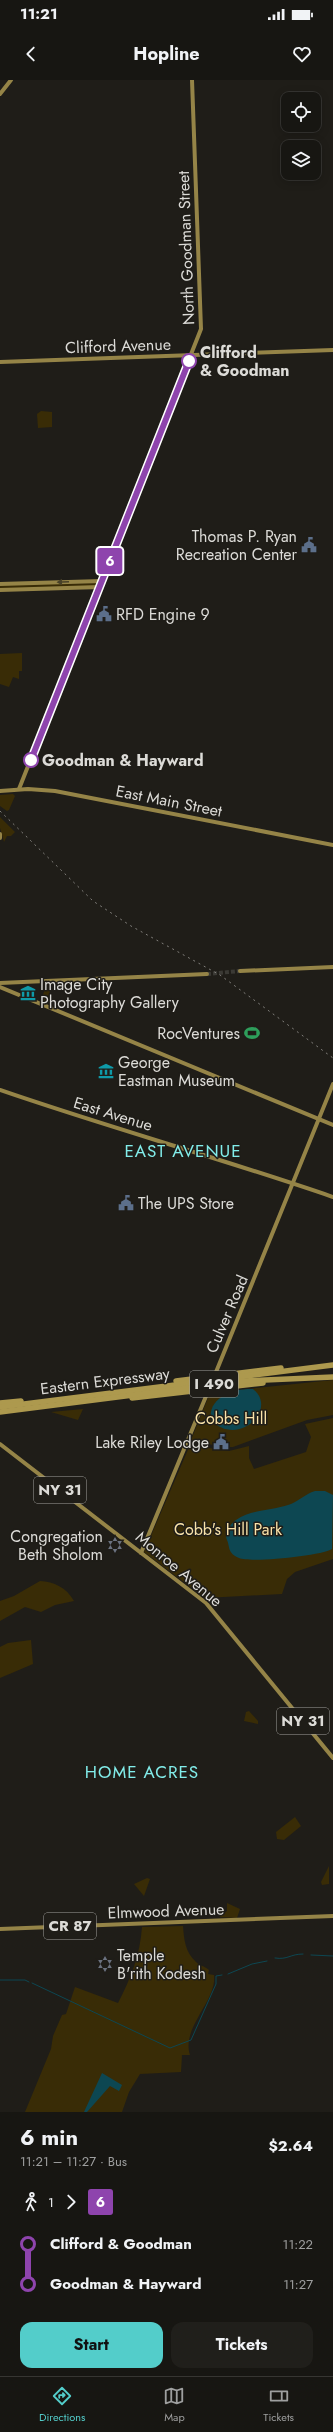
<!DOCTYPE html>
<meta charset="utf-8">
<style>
:root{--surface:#171612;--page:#201f1b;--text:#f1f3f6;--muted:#9e9f9f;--line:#363532;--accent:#53cdca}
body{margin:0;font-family:Jost,sans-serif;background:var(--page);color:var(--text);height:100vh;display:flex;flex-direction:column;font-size:15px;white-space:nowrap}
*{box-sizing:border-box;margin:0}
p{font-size:13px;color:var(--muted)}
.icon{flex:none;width:22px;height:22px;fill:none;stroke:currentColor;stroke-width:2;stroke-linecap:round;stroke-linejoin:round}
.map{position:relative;height:2032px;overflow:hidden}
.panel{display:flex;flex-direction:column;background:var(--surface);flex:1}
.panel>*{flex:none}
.badge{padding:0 8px;border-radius:3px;font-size:14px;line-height:26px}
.controls{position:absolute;left:281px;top:12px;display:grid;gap:8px}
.controls a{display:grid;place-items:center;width:40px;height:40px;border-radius:8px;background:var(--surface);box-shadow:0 2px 10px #0003,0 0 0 1px var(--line);font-size:20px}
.map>.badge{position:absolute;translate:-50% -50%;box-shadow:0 0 0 2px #fff}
.legs{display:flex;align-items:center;gap:6px;height:44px;padding:0 20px;font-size:13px}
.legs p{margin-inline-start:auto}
.headline{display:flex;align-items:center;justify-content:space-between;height:68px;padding:0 20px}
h1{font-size:22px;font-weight:700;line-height:30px}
.button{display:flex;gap:8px;margin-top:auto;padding:8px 20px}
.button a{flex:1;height:46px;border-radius:12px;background:var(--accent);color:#111;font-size:16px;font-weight:700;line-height:46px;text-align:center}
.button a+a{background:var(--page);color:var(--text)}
ul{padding:0 20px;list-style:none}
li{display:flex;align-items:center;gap:14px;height:40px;font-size:15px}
li i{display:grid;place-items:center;width:6px;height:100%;margin:0 5px;background:currentColor}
li i::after{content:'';width:10px;height:10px;margin:-5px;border:3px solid;border-radius:50%;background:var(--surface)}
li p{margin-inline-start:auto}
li:first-child i{background:linear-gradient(#0000 50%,currentColor 0)}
li:last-child i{background:linear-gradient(currentColor 50%,#0000 0)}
.status{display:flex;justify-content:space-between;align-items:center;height:28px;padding:0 20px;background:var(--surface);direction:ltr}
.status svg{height:11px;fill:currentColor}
header{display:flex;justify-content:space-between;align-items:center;height:52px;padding:0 20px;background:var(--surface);font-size:18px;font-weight:700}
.dock{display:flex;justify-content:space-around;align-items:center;height:56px;border-top:1px solid var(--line);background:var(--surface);font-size:11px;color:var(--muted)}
.dock a{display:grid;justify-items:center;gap:2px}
.dock .active{color:var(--accent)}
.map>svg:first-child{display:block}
.green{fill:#392c06}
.water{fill:#0d4752}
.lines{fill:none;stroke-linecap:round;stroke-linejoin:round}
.stream{stroke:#0d4752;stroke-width:1}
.major-tunnel{stroke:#3b3a35;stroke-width:4;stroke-dasharray:4 2;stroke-linecap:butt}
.major{stroke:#958447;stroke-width:4}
.highway{stroke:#ad994e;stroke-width:5.5}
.rail{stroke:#82807c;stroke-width:1;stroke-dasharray:2 4;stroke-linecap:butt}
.oneway{fill:#484128}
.line-1-casing{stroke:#fff;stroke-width:9}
.line-1{stroke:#8e44ad;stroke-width:6}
.stop-1-dot{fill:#fff;stroke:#8e44ad;stroke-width:2}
.labels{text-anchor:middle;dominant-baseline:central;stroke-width:3;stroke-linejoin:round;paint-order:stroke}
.shield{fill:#1f1d18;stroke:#a3a29e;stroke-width:1}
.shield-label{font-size:15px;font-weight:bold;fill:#dcdbd7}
.street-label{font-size:16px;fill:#dcdbd7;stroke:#1f1d18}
.stop-label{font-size:16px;font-weight:bold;fill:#dcdbd7;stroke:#1f1d18;text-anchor:start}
.poi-label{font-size:16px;fill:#dcdbd7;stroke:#1f1d18;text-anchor:start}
.park-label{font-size:16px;fill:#f9e3aa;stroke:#1f1d18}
.neighbourhood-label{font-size:17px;letter-spacing:1px;fill:#82edea;stroke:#1f1d18}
</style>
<div class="status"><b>11:21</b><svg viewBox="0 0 49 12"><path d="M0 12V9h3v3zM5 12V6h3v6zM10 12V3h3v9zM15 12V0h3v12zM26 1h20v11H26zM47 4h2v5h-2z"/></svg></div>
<header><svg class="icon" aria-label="back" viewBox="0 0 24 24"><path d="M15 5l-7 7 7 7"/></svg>Hopline<svg class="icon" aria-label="heart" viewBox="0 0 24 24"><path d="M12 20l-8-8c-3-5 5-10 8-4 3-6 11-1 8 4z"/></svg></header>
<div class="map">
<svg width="333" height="2032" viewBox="0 0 333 2032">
<rect width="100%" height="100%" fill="#1f1d18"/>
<g class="green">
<path d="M41 331 52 332V347L38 348 37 334Z"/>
<path d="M97 503V506L0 509V505Z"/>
<path d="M22 573V591H19V599L13 597 9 607 0 604V574Z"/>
<path d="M13 714 15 716 9 730 7 731 0 726V715Z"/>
<path d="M0 737 15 752 11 756H7L4 762 0 748Z"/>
<path d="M45 909 50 911 47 922 41 920Z"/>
<path d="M333 1300V1335L307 1340 233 1367H222L191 1360 210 1313Z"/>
<path d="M83 1329 78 1340 51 1332Z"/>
<path d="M333 1338V1479L295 1492 287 1499 282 1514 205 1518 144 1472 190 1365 229 1371 249 1366V1378L254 1389 306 1372 311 1357 305 1344Z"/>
<path d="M40 1501C54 1502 66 1507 74 1521L55 1525 41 1532 25 1527 0 1541V1521L14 1516Z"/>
<path d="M31 1560 33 1584 0 1598V1567L8 1563Z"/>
<path d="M249 1631 258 1641V1644L244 1641 246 1632Z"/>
<path d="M295 1737 301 1746 284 1760 277 1759 276 1752Z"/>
<path d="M329 1786V1804L322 1805 321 1802Z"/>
<path d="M147 1798 150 1799 144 1816 134 1804Z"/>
<path d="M227 1823 240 1829 237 1838 219 1837 227 1831Z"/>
<path d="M183 1846C184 1859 185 1872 196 1882 200 1886 205 1886 209 1890L208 1894 214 1895C217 1921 181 1947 190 1975H182L181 1992 140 1994 129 2012 122 2032H25L51 1969 53 1956 62 1935 66 1934 75 1907 118 1923C131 1898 140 1875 142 1847Z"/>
</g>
<g class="water">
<path d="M253 1309C279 1330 237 1368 211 1340 207 1317 235 1308 253 1309Z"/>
<path d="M315 1411H325L333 1415 332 1469C321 1476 250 1483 239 1478 227 1473 230 1466 227 1460 224 1454 229 1445 236 1440 252 1429 270 1431 288 1425 298 1422 305 1414 315 1411Z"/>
<path d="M102 1993 122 2005 119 2011 110 2006 87 2032H84Z"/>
</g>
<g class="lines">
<g class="stream">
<path d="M311 1875 333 1876"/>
<path d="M275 1878C288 1880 290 1874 303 1874"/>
<path d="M228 1894 252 1884 267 1881"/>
<path d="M0 1900H25L29 1902"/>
<path d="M32 1903 170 1968 191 1960 216 1904V1896L222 1895"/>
</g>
<path class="major-tunnel" d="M207 894 240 891"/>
<g class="major">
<path d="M0 14 11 0"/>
<path d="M0 282 333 270"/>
<path d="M0 504 102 501"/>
<path d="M0 510 100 507"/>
<path d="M19 709 201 249 192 0"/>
<path d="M0 711 28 709 55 711 333 765"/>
<path d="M0 754V758"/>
<path d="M240 891 333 887"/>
<path d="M0 903 207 894"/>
<path d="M0 907 333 1045"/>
<path d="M0 1010C110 1048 223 1079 333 1117"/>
<path d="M214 1297 333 1004"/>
<path d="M0 1364 206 1523 333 1678"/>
<path d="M141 1473 209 1309"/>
<path d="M0 1849 333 1836"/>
</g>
<g class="highway">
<path d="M176 1301 281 1288"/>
<path d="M132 1318 263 1303"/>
<path d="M0 1323 21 1321"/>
<path d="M0 1327 333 1285"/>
<path d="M0 1332 243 1301 333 1297"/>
</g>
<path class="rail" d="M0 731 93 821 131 846 220 895 333 978"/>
</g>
<defs><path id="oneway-solid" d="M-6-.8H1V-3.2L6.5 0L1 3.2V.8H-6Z"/></defs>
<use class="oneway" href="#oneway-solid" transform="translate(63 502) rotate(178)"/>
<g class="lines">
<defs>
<path id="line-1" d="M31 680 189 281"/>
</defs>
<use href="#line-1" class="line-1-casing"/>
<use href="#line-1" class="line-1"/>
</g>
<defs>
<symbol id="civic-bare" viewBox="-9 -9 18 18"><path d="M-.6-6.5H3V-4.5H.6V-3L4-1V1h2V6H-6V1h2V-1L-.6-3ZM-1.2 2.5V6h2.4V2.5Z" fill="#5c6f8a" stroke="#1f1d18" stroke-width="2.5" paint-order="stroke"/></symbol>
<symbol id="museum-bare" viewBox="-9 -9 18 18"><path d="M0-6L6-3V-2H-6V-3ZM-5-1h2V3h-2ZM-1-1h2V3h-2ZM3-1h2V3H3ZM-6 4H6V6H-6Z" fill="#0f9aa8" stroke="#1f1d18" stroke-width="2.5" paint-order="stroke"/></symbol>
<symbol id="stadium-bare" viewBox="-9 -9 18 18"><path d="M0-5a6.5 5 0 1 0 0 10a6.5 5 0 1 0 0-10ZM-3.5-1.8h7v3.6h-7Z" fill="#2e9e5b" stroke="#1f1d18" stroke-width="2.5" paint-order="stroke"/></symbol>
<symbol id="synagogue-bare" viewBox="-9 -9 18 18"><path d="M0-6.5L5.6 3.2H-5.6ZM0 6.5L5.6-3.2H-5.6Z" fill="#6b7280" stroke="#1f1d18" stroke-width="2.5" paint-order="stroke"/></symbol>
</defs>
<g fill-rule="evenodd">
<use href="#civic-bare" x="298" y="454" width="22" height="22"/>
<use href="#civic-bare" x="93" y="523" width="22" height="22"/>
<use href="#museum-bare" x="17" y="902" width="22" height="22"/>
<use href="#stadium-bare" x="241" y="942" width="22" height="22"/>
<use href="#museum-bare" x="95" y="980" width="22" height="22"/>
<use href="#civic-bare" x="115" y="1112" width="22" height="22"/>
<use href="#civic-bare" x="210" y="1351" width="22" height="22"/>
<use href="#synagogue-bare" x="104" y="1454" width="22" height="22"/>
<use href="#synagogue-bare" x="94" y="1873" width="22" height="22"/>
</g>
<g class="stop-1-dot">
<circle cx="189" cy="281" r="7"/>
<circle cx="31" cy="680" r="7"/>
</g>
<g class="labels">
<g class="shield">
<rect x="190" y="1291" width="48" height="26" rx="3"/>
<rect x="34" y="1397" width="52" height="26" rx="3"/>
<rect x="277" y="1628" width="52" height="26" rx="3"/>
<rect x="44" y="1833" width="52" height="26" rx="3"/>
</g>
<g class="shield-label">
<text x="214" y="1304">I 490</text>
<text x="60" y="1410">NY 31</text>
<text x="303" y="1641">NY 31</text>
<text x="70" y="1846">CR 87</text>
</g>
<g class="street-label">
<text transform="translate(186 168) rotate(-92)">North Goodman Street</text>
<text transform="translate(118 266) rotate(-2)">Clifford Avenue</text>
<text transform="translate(169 721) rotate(11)">East Main Street</text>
<text transform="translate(113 1034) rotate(17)">East Avenue</text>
<text transform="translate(227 1234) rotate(-67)">Culver Road</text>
<text transform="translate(105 1301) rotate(-7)">Eastern Expressway</text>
<text transform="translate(179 1489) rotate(40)">Monroe Avenue</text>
<text transform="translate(166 1831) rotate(-2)">Elmwood Avenue</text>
</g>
<g class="stop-label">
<text x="200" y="272">Clifford<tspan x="200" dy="18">&amp; Goodman</tspan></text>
<text x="42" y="680">Goodman &amp; Hayward</text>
</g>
<g class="poi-label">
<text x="297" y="456" text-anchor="end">Thomas P. Ryan<tspan x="297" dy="18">Recreation Center</tspan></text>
<text x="116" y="534">RFD Engine 9</text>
<text x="40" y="904">Image City<tspan x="40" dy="18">Photography Gallery</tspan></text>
<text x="240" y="953" text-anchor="end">RocVentures</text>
<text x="118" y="982">George<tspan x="118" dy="18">Eastman Museum</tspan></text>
<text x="138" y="1123">The UPS Store</text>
<text x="209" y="1362" text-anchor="end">Lake Riley Lodge</text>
<text x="103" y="1456" text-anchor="end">Congregation<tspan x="103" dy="18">Beth Sholom</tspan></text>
<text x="117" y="1875">Temple<tspan x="117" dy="18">B'rith Kodesh</tspan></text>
</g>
<g class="park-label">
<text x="231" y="1338">Cobbs Hill</text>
<text x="228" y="1449">Cobb's Hill Park</text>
</g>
<g class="neighbourhood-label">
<text x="183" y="1071">EAST AVENUE</text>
<text x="142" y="1692">HOME ACRES</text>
</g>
</g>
</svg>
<div class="controls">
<a><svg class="icon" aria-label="locate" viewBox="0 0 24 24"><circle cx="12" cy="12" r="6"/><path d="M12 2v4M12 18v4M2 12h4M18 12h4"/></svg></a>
<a><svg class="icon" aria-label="layers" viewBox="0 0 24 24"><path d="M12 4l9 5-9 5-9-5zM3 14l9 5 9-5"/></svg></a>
</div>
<b class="badge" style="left:110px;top:481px;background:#8e44ad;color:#fff">6</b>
</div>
<section class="panel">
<div class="headline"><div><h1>6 min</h1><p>11:21 – 11:27 · Bus</p></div><b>$2.64</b></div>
<div class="legs"><svg class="icon" aria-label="walk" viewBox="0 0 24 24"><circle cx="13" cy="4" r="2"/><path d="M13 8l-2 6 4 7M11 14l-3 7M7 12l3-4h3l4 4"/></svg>1<svg class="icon" aria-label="forward" viewBox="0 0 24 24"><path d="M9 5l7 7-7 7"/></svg><b class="badge" style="background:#8e44ad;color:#fff">6</b></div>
<ul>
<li><i style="color:#8e44ad"></i><b>Clifford &amp; Goodman</b><p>11:22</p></li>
<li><i style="color:#8e44ad"></i><b>Goodman &amp; Hayward</b><p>11:27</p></li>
</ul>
<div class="button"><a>Start</a><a>Tickets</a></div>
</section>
<nav class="dock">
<a class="active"><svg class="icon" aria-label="directions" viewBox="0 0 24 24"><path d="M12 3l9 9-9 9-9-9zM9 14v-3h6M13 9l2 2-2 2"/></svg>Directions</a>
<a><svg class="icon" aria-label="map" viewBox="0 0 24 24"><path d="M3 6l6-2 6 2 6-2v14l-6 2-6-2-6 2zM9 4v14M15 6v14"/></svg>Map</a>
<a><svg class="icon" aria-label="tickets" viewBox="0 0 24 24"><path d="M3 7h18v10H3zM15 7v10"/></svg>Tickets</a>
</nav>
